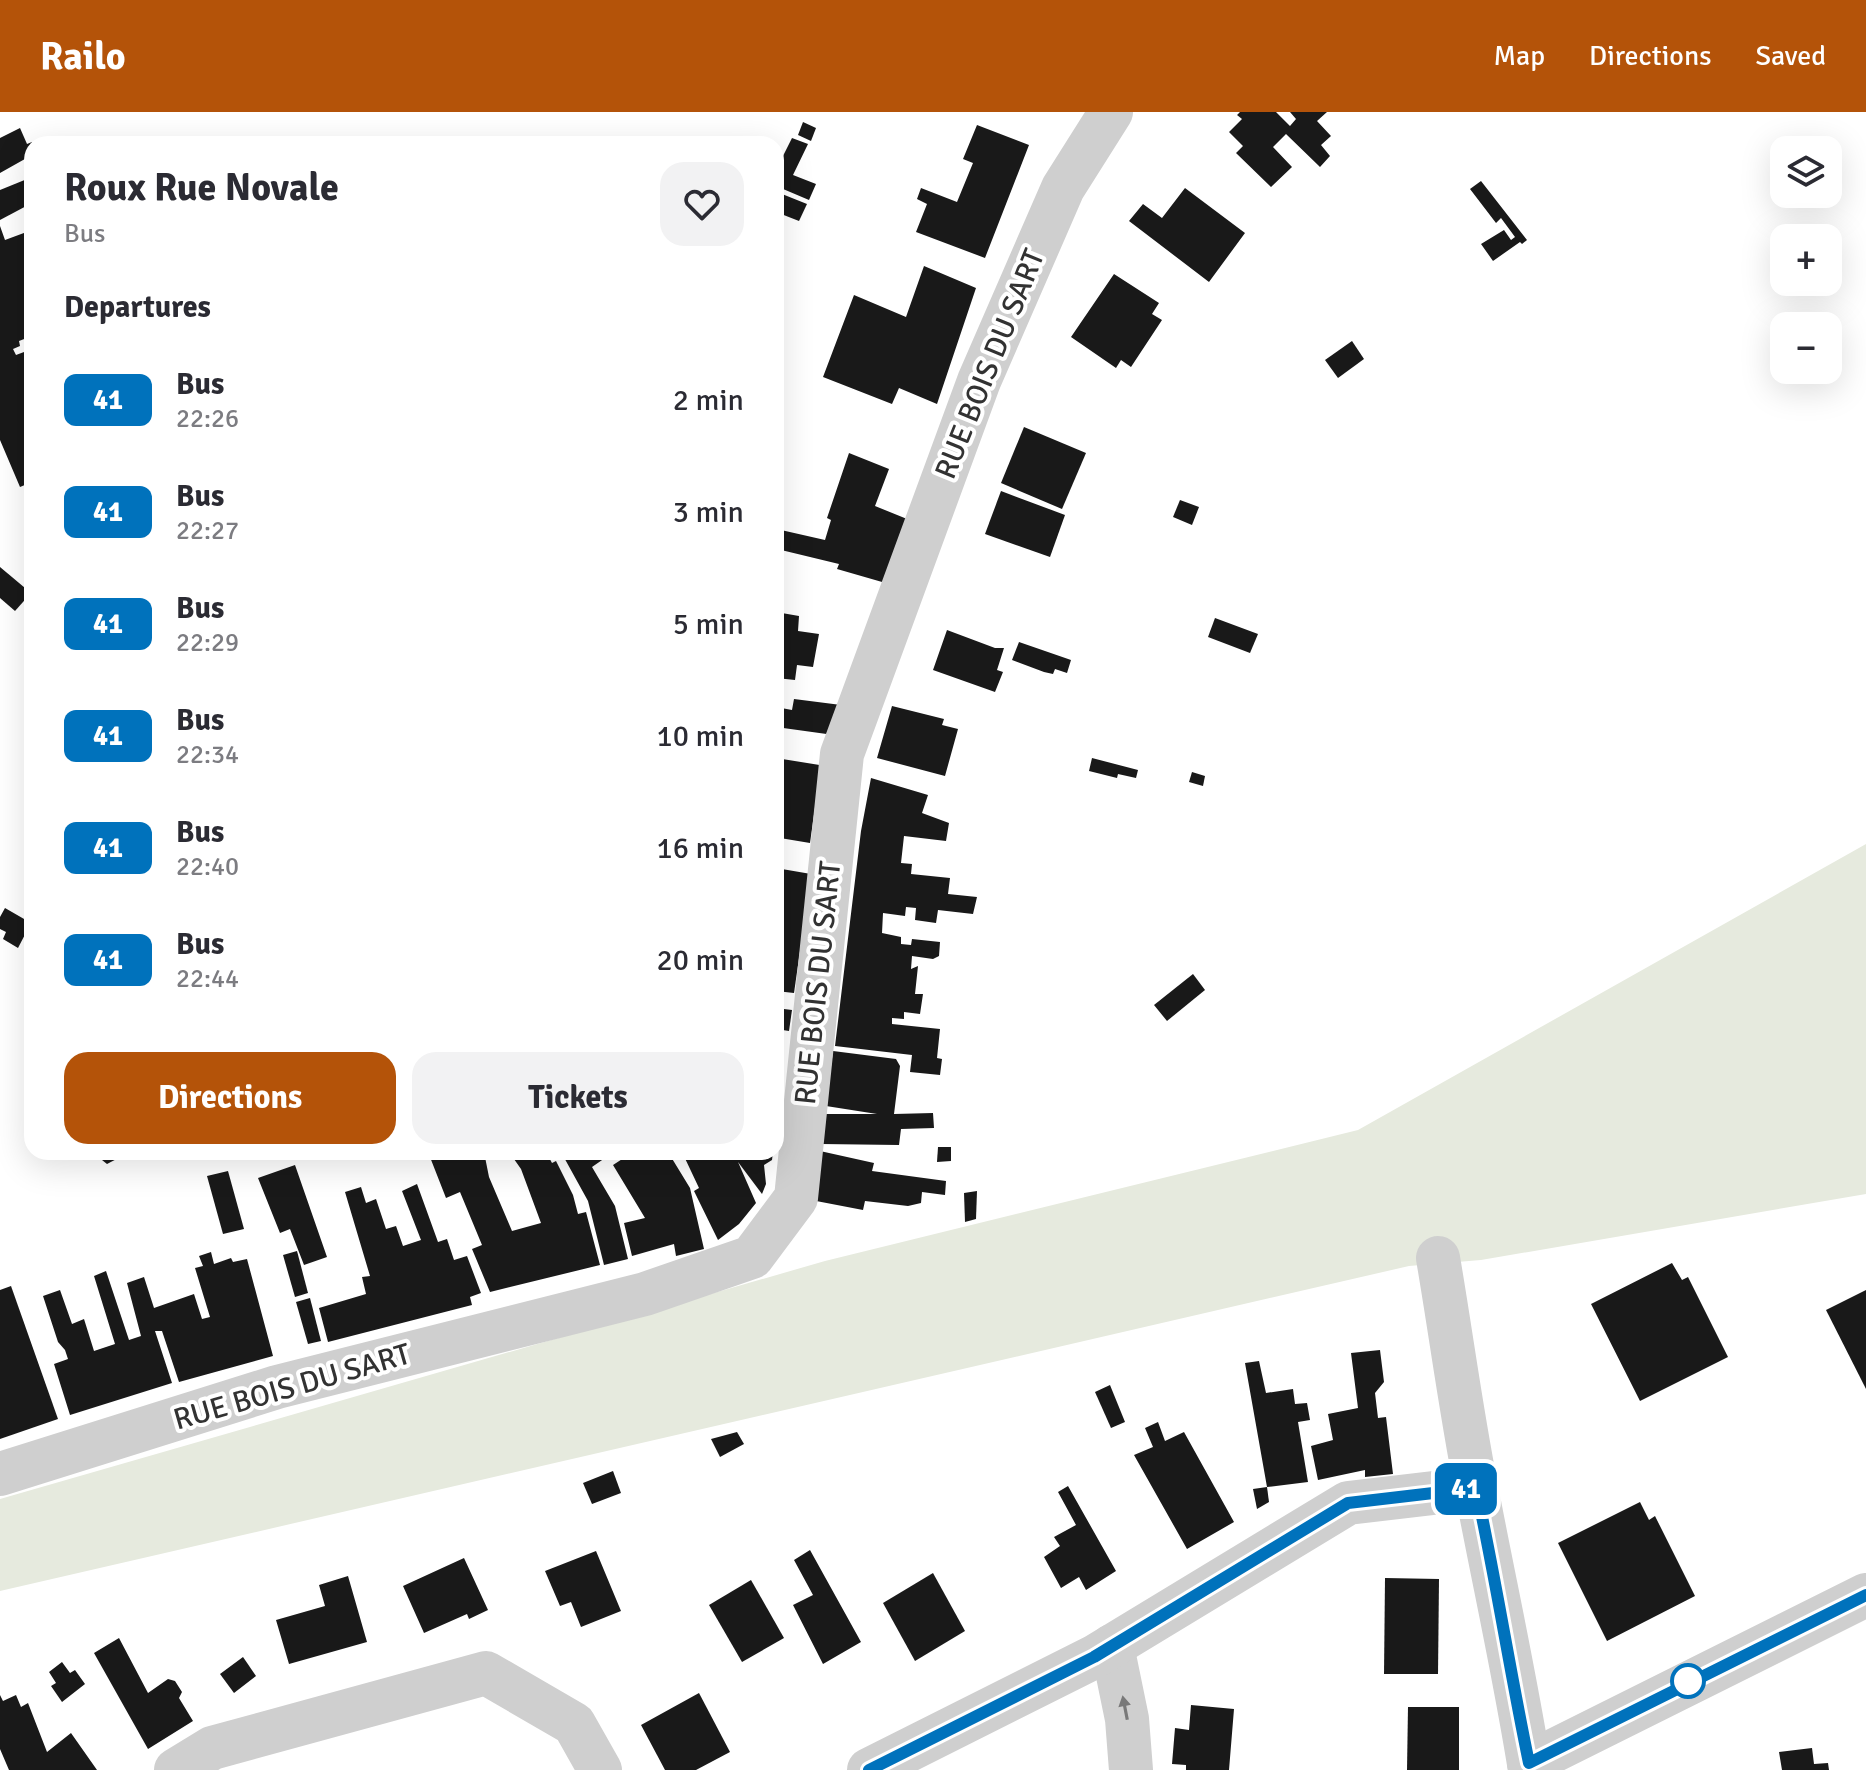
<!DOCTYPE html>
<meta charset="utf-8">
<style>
:root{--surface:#fff;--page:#f2f2f3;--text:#2b2b33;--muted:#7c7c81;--accent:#b45309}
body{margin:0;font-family:Signika,sans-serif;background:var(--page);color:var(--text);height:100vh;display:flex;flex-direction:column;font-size:30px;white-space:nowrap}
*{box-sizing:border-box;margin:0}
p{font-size:26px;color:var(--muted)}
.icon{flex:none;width:44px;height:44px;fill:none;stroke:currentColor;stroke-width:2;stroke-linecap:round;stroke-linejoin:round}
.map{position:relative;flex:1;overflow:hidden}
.sheet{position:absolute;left:24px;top:24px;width:760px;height:1024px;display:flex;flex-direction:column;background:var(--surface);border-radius:24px;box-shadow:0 8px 32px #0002}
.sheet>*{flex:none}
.badge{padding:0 16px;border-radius:12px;font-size:28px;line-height:52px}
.buttons{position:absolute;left:1770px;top:24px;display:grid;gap:16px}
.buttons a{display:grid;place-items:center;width:72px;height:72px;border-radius:16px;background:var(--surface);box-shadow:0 8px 32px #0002;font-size:40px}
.map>.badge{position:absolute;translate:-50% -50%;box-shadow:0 0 0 4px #fff}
h2{padding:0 40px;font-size:30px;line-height:72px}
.round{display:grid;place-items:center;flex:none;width:84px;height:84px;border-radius:24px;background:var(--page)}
.summary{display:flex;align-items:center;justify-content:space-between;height:136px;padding:0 40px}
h1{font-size:38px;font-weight:700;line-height:60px}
.primary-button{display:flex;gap:16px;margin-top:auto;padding:16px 40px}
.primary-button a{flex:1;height:92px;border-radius:24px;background:var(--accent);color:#fff;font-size:32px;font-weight:700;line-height:92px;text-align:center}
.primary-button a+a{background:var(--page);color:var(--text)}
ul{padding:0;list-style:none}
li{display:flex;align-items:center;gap:24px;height:112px;padding:0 40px}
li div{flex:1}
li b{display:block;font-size:30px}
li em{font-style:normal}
li .badge{min-width:88px;font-weight:700;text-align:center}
header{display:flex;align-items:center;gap:48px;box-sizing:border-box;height:112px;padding:0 40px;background:var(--accent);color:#fff}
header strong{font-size:38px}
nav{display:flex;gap:44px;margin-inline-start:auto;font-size:28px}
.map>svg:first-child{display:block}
.green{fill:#e6eade}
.building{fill:#191919}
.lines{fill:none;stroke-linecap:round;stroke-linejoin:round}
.minor{stroke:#cfcfcf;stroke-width:44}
.oneway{fill:#797979}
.line-casing{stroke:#fff;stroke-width:18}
.line{stroke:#0072bc;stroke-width:12}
.stop-dot{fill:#fff;stroke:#0072bc;stroke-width:4}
.labels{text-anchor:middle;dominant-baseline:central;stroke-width:8;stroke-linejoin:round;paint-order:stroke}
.street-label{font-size:30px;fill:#323232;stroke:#fff}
</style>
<header>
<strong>Railo</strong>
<nav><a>Map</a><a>Directions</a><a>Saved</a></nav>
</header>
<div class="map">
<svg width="1866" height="1658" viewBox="0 0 1866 1658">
<rect width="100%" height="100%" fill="#fff"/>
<path class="green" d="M1866 732V1082L1481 1148 1409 1154 0 1479V1387L825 1149 1358 1018Z"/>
<g class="building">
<path d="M1240 0H1276L1290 14 1296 7 1290 0H1327L1317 9 1331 24 1321 33 1330 44 1320 55 1286 22 1273 35 1292 55 1271 75 1236 41 1243 34 1229 20 1242 7 1237 3Z"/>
<path d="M803 10 816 16 811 29 798 23Z"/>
<path d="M977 13 1029 33 985 146 916 120 927 92 917 87 921 76 957 90 973 51 963 47Z"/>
<path d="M20 16 27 32 32 30V43L0 61V26Z"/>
<path d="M792 26 808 32 793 63 816 72 809 88 776 74 783 57 778 54Z"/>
<path d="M32 65V91L0 108V78Z"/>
<path d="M1481 69 1527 128 1522 132 1520 130 1493 149 1481 132 1504 118 1511 128 1515 125 1501 106 1496 111 1470 77Z"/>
<path d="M1185 76 1245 121 1209 170 1129 109 1143 92 1162 106Z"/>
<path d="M777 80 807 92 799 109 776 100Z"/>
<path d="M0 114 5 128 32 118V149L25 151 29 159 32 158V176L27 178 32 185V224L19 229 20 234 13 237 16 243 32 237V370L20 375 0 328Z"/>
<path d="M924 154 976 176 937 292 899 276 892 292 823 265 854 183 906 205Z"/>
<path d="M1114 162 1159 191 1152 202 1162 208 1131 255 1121 248 1116 256 1071 225Z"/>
<path d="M1352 229 1364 247 1338 266 1325 248Z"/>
<path d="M1024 315 1086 341 1062 397 1001 371Z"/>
<path d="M849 341 889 357 875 394 912 409 889 472 837 457 839 452 777 437 781 418 825 428 831 408 827 406Z"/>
<path d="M1001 379 1065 403 1050 445 985 422Z"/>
<path d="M1180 388 1199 395 1192 413 1173 405Z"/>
<path d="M0 455 31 481 15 499 0 486Z"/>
<path d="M776 500 799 504 798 519 819 522 813 555 797 553 795 568 776 566Z"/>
<path d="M1215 506 1258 522 1250 541 1208 525Z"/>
<path d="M947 518 995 536H1004L997 558 1003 560 995 580 933 558Z"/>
<path d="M1019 530 1071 548 1067 561 1055 557 1053 562 1044 560 1012 548Z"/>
<path d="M794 587 849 594 841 624 776 615V595L792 598Z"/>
<path d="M892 594 944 607 942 613 958 617 945 664 877 646Z"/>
<path d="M776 646 832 655 817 681 810 731 780 726 778 744Z"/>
<path d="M1092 646 1138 658 1136 666 1118 662 1117 666 1089 659Z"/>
<path d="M1192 660 1205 664 1203 674 1189 670Z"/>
<path d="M871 666 928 683 922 701 949 711 946 729 904 724 901 751 912 752 911 762 950 766 948 782 977 785 973 802 938 798 936 811 915 808 916 796 906 795 905 804 883 801 882 821 901 825V832L911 833 912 827 940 830 939 844 933 847 912 844 911 857 918 854 915 882H923L920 902 904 900V907L892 906V912L940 917 937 946 942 947 940 963 910 960 912 943 835 934 861 719Z"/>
<path d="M776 756 811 762 794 881 776 879Z"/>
<path d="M5 796 31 811 18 836 3 827 6 820 0 817V805Z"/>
<path d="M1193 862 1205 878 1167 909 1154 893Z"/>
<path d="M776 896 792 898 789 919 776 917Z"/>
<path d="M833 939 896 947 900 954 894 1002 933 1001 934 1016 901 1017 899 1033 821 1032 825 1002H877L826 994Z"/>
<path d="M776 960 783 961 778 1001H776Z"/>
<path d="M938 1035H951V1049L937 1050Z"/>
<path d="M820 1039 874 1051 872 1059 946 1069 945 1083 922 1080 921 1091 908 1094 865 1089 863 1098 811 1088Z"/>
<path d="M92 1040H130L107 1052Z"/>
<path d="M428 1040H459L461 1045 484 1040 489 1065 512 1119 541 1111 521 1057 509 1040H546L552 1051 556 1049 573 1083 578 1102 586 1100 600 1153 490 1180 472 1137 482 1133 460 1080 446 1086Z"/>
<path d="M561 1040H602L605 1046 592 1055 615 1094 628 1147 604 1153 588 1089Z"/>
<path d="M633 1040H668L690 1076 704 1137 676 1144 674 1132 632 1144 624 1111 645 1106 613 1053Z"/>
<path d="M682 1040H733L736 1047 737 1040H773L772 1048 764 1053 766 1072 762 1082 738 1050 756 1091 739 1112 718 1128 694 1079 699 1076Z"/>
<path d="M295 1053 327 1145 304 1153 290 1117 280 1121 258 1066Z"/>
<path d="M228 1059 244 1117 223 1122 207 1064Z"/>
<path d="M417 1072 438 1130 447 1127 454 1148 467 1144 481 1181 470 1185 472 1193 328 1230 319 1196 366 1182 362 1165 370 1164 345 1080 361 1075 366 1091 376 1087 386 1117 396 1114 403 1134 421 1128 402 1079Z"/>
<path d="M977 1079 976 1107 965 1110 964 1081Z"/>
<path d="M297 1139 308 1181 295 1185 283 1143Z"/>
<path d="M211 1140 214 1152 231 1146 233 1150 247 1147 273 1244 179 1270 162 1219H155L172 1271 70 1303 54 1252 68 1247 65 1238 58 1230 43 1184 60 1178 72 1212 84 1207 94 1239 115 1232 94 1164 106 1159 129 1228 141 1224 127 1171 144 1165 154 1196 194 1182 202 1207 210 1205 195 1156 203 1154 199 1144Z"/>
<path d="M1672 1151 1682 1168 1688 1165 1728 1245 1640 1289 1591 1192Z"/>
<path d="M11 1174 58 1307 0 1327V1178Z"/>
<path d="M1866 1178V1277L1826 1198Z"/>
<path d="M310 1186 321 1229 308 1232 296 1190Z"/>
<path d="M1380 1238 1384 1270 1375 1281 1378 1306 1386 1305 1393 1362 1365 1365V1358L1318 1368 1311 1334 1333 1328 1328 1302 1358 1296 1351 1241Z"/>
<path d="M1259 1249 1266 1281 1293 1277 1295 1292 1307 1291 1310 1308 1298 1310 1308 1370 1267 1375 1245 1251Z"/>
<path d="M1110 1273 1125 1310 1111 1316 1095 1280Z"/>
<path d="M1158 1310 1165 1329 1184 1320 1234 1410 1187 1437 1134 1343 1153 1335 1145 1316Z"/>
<path d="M737 1320 744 1332 720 1345 711 1327Z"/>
<path d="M613 1359 621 1381 592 1392 583 1371Z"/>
<path d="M1068 1374 1116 1459 1086 1478 1079 1465 1061 1476 1044 1445 1060 1434 1054 1425 1076 1413 1058 1380Z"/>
<path d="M1267 1375 1269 1390 1257 1397 1253 1377Z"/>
<path d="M1640 1390 1649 1408 1655 1404 1695 1484 1607 1529 1558 1431Z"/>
<path d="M810 1438 861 1530 823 1552 793 1493 813 1483 794 1448Z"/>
<path d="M596 1439 621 1499 581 1515 571 1490 560 1494 545 1459Z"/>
<path d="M464 1446 488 1498 469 1507 467 1502 424 1521 403 1474Z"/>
<path d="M933 1461 965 1519 915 1549 883 1491Z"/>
<path d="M348 1464 367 1530 289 1552 276 1508 325 1494 319 1473Z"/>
<path d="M1385 1466 1439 1467 1438 1562H1384Z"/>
<path d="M751 1468 784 1526 742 1550 709 1493Z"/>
<path d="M119 1526 148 1581 168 1567 175 1569 182 1580 179 1586 193 1609 148 1637 94 1541Z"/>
<path d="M243 1545 256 1564 234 1581 220 1562Z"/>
<path d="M62 1550 70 1561 75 1558 85 1572 62 1590 51 1574 56 1571 49 1560Z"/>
<path d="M699 1581 730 1640 696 1658H665L641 1613Z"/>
<path d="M0 1583 3 1589 16 1583 21 1595 28 1591 47 1640 71 1621 97 1658H9L0 1637Z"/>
<path d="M1191 1593 1234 1597 1229 1658H1186V1653L1172 1652 1175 1616 1189 1618Z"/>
<path d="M1408 1595H1459V1658H1407Z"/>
<path d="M1812 1636 1814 1652 1828 1651 1829 1658H1782L1779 1640Z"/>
</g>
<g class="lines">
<g class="minor">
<path d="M1438 1146C1451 1222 1461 1299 1476 1375 1494 1470 1515 1563 1530 1658"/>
<path d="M0 1362 277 1275 645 1182 752 1145 796 1086 842 642 979 269 1063 76 1111 0"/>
<path d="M1112 1534 1127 1607 1131 1658"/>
<path d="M1529 1651 1866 1483"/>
<path d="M176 1658 212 1636 486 1561 574 1612 600 1658"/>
<path d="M869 1658 1094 1545 1348 1391 1476 1376"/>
</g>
</g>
<defs><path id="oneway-solid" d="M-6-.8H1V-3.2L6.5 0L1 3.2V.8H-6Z" transform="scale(2)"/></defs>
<use class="oneway" href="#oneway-solid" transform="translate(1125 1596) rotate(-101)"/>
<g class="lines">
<defs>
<path id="line" d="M869 1658 1094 1545 1348 1391 1476 1376C1496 1468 1510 1560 1529 1651L1866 1483"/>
</defs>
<use href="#line" class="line-casing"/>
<use href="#line" class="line"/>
</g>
<circle class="stop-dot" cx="1688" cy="1569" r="16"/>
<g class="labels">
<g class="street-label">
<text transform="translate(990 252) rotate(-68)">RUE BOIS DU SART</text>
<text transform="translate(818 871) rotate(-84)">RUE BOIS DU SART</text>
<text transform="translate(292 1275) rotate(-16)">RUE BOIS DU SART</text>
</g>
</g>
</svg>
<div class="buttons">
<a><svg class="icon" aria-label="layers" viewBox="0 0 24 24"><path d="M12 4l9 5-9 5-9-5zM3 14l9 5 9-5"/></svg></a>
<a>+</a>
<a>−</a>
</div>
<b class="badge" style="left:1466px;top:1377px;background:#0072bc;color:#fff">41</b>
<section class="sheet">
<div class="summary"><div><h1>Roux Rue Novale</h1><p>Bus</p></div><a class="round"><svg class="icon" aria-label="heart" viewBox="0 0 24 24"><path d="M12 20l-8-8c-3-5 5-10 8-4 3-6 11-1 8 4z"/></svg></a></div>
<h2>Departures</h2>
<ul>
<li><span class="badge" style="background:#0072bc;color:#fff">41</span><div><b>Bus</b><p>22:26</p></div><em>2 min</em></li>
<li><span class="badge" style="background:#0072bc;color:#fff">41</span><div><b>Bus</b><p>22:27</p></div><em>3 min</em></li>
<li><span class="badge" style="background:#0072bc;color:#fff">41</span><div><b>Bus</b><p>22:29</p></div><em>5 min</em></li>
<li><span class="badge" style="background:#0072bc;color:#fff">41</span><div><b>Bus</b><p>22:34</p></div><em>10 min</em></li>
<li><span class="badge" style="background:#0072bc;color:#fff">41</span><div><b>Bus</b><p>22:40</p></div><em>16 min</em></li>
<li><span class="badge" style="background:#0072bc;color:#fff">41</span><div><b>Bus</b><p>22:44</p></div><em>20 min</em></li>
</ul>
<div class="primary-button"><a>Directions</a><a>Tickets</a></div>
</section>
</div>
